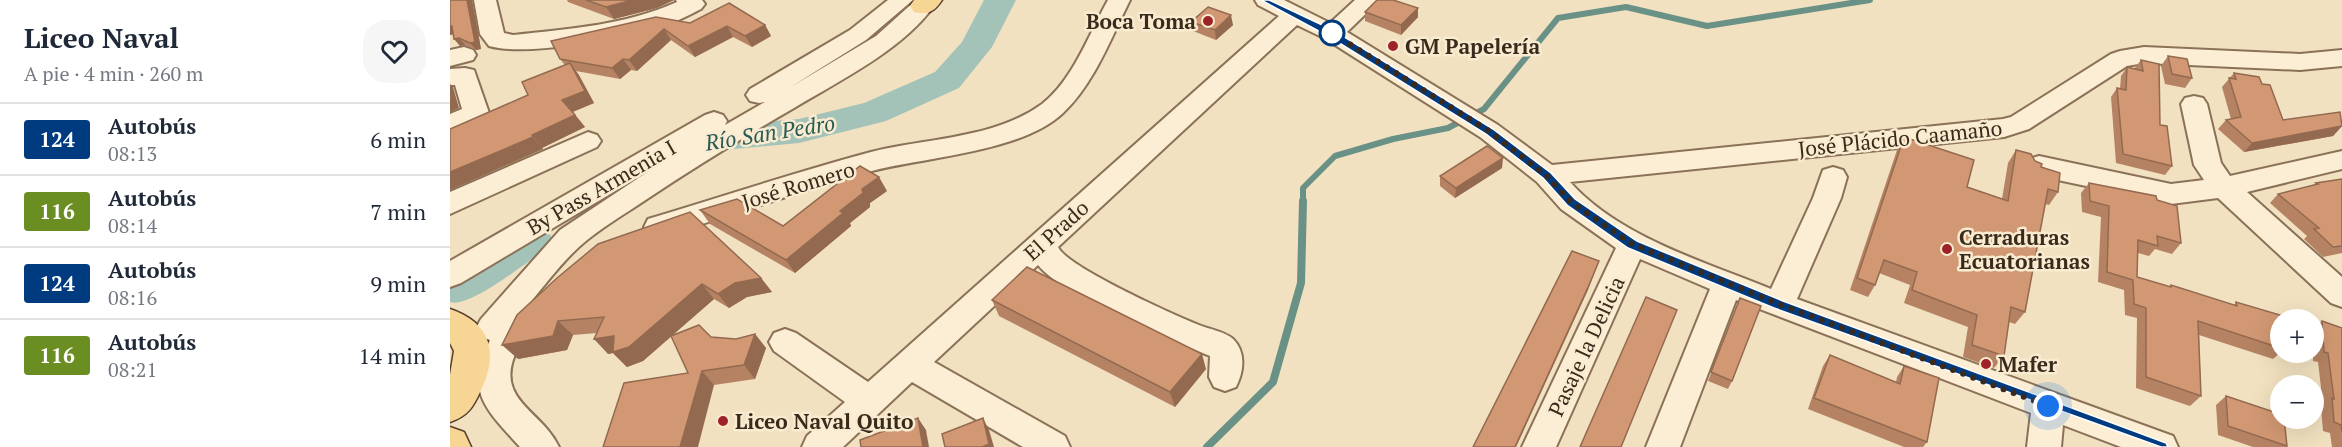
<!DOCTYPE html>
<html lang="es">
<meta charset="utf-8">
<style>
:root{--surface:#fff;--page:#f6f6f7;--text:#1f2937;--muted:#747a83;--line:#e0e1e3}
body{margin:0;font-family:"PT Serif",serif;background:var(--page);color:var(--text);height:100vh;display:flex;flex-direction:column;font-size:22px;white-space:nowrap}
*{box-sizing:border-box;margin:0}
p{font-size:20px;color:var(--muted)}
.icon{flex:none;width:33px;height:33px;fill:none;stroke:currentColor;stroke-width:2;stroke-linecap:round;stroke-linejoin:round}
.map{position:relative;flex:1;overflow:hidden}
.drawer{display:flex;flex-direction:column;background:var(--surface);width:450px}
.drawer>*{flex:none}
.badge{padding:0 12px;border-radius:4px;font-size:21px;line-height:39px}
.tools{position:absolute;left:1820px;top:309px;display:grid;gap:12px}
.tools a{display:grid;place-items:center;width:54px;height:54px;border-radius:50%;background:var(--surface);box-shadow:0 6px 24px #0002;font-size:30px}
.you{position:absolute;width:30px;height:30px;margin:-15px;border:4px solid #fff;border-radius:50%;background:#1a73e8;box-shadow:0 0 0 9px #1a73e833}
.map>.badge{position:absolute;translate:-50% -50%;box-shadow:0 0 0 3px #fff}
.round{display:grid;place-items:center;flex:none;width:63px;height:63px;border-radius:24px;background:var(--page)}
.summary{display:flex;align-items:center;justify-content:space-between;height:102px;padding:0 24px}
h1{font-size:28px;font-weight:700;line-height:45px}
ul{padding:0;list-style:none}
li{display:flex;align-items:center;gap:18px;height:72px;padding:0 24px;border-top:2px solid var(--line)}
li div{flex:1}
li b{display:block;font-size:22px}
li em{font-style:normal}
li .badge{min-width:66px;font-weight:700;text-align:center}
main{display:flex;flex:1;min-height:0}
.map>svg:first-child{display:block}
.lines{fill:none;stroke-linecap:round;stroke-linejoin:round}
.stream-far1{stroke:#6a9186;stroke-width:6}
.stream{stroke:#6a9186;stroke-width:8}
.river{fill:#a3c3b8;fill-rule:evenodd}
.minor-casing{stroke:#8b7157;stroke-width:4}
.major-casing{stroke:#593f2b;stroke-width:3}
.minor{fill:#fbeed4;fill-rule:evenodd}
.major{fill:#f7d595;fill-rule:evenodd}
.wall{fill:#b58363}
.shaded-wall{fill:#936a50}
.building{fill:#d29873;stroke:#936a50;stroke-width:1.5}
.line{fill:#003b80;stroke:#fff;stroke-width:1.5}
.walk{stroke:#3a2a1c;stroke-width:6;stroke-dasharray:0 10.8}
.poi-dot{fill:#9e2328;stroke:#f8ebd0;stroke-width:2}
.stop-dot{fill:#fff;stroke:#003b80;stroke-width:3}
.labels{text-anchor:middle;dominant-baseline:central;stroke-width:5;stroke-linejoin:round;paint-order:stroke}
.poi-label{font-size:21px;font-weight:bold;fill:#3a2a1c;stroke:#f8ebd0;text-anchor:start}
.street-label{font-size:21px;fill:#3a2a1c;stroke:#f8ebd0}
.water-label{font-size:22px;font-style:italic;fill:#2a5b56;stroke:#f8ebd0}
</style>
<main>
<section class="drawer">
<div class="summary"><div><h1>Liceo Naval</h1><p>A pie · 4 min · 260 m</p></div><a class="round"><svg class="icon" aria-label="heart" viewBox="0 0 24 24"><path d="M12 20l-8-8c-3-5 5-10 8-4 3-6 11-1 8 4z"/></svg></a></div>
<ul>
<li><span class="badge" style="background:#003b80;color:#fff">124</span><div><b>Autobús</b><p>08:13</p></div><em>6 min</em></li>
<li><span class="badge" style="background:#6b8e23;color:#fff">116</span><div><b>Autobús</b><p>08:14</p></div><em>7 min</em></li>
<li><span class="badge" style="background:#003b80;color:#fff">124</span><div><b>Autobús</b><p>08:16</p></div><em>9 min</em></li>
<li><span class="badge" style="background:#6b8e23;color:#fff">116</span><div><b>Autobús</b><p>08:21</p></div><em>14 min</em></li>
</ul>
</section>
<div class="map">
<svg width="1892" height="447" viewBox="0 0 1892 447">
<rect width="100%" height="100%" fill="#f1e1c0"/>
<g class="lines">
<path class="stream-far1" d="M853 202V188L885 156 943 139 998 128 1034 109 1108 18 1176 7 1257 26 1420 0"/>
<path class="stream" d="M757 447 823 382 851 283 853 201"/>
<g class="river">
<path d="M534 0H566L542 47 509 88 436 121 349 143 262 151 245 157 232 153 227 144 232 135 254 127 349 119 414 103 485 72 512 42Z"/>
<path d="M82 223 96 227 102 238 96 249C78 261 19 309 0 302V271L68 227Z"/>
</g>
<defs>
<g id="minor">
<path d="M24 0H46L54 33 63 35C119 29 176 25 227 2L226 0H252L255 4 251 9C239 15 226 22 213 26 172 38 78 57 39 46L30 34Z"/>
<path d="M438 0H463L416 40 339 88 426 36 466 0H488C457 48 392 79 344 108 294 137 245 167 197 199 175 214 150 228 130 246 111 263 95 285 79 304L85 306 89 315C83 327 73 337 67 350 43 400 91 409 109 447H70C36 409 14 392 40 340L31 337 26 328 31 319 110 230 202 169 11 283 0 287V261L255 115 264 112 273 115 277 121 275 125 315 102 309 103 300 101 296 95 300 89 400 30Z"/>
<path d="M658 0H680C661 38 644 84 613 113 572 152 476 157 422 171 350 191 279 216 208 238L198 235 194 227 198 219C272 197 346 172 421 152 477 138 544 139 592 104 623 80 639 34 658 0Z"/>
<path d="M805 0H834L880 23 905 0H930L897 32 1048 125 1102 165 1553 119 1561 117 1661 54 1670 51 1694 47 1850 54 1892 50V66L1850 70 1694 63 1677 66 1579 129 1554 137 1120 182C1169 237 1255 262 1321 289L1363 198 1373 170 1383 167 1393 170 1397 177 1391 198 1347 299 1723 436 1728 447H1671L1613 425 1611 447H1577L1581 413 1286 300 1230 447H1196L1260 289 1190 259 1106 447H1072L1166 248 1111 209 1087 182 1030 137 874 38 847 25 608 247C617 267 724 315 749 325 759 329 776 332 783 339 796 352 794 371 786 387L775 391 764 387 759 377 760 356C724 342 690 324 655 307 632 295 605 285 588 265L484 362 615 436 620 447H573L462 382 393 447H352L357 436 395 402 324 351 319 342 324 333 335 329 346 333 418 382 829 16 808 5Z"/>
<path d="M14 47 23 50 26 55 23 60 0 66V50Z"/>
<path d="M15 68 24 70 39 113 35 119 0 133V114L12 109 5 85H0V69Z"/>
<path d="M1744 96 1753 98 1757 104 1771 163 1780 176 1892 151V169L1797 192 1892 277V307L1881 303 1768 198 1721 204 1589 176 1579 173 1575 166 1579 159 1589 156 1721 184 1754 180 1744 165 1731 104 1735 98Z"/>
<path d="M138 132 147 135 151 141 147 147 0 214V192Z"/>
</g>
<g id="major">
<path d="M464 0H492C484 12 478 15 464 12L460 6Z"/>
<path d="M0 309C41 323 49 353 31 390 23 407 18 416 0 422V375L4 351 0 343Z"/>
<path d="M0 427 14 432 21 447H0Z"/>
</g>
</defs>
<use href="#minor" class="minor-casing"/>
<use href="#major" class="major-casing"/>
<use href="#minor" class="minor"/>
<use href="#major" class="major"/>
</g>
<g class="wall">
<path d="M0 0H22L31 49 26 50 15 45 10 46 3 34 0 35Z"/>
<path d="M117 0H224L207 8 164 19 118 2Z"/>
<path d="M968 8V17L951 35 915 21V12Z"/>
<path d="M741 22 783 25 766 40 743 31Z"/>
<path d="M240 23 315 25 321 36 302 47 283 37 245 57 221 40 187 71 181 70 170 79 126 71 144 103 123 112 135 127 92 148 93 149 0 190V129L78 95 115 65 110 59Z"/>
<path d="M1718 56 1742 78 1735 88 1715 84 1711 66Z"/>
<path d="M1691 60 1722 166 1715 175 1666 163 1661 97 1667 88 1670 89 1671 76 1677 67 1684 69Z"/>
<path d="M1784 73 1812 84 1833 120 1892 126 1883 136 1794 152 1768 129 1776 120 1781 119 1772 87Z"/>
<path d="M1454 137 1517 187 1552 199 1558 163 1566 150 1585 161 1591 167 1608 192 1599 205 1595 204 1575 312 1565 324 1559 322 1554 356 1544 368 1513 357 1518 327 1454 303 1460 285 1429 273 1425 285 1418 297 1400 290 1447 150Z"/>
<path d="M1052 168 1005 198 990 186V176Z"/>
<path d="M1892 179V253L1873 257 1854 239 1857 236 1820 203 1828 194 1864 185 1866 183Z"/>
<path d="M1639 183 1707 200 1731 243 1722 254 1705 249 1699 256 1688 253 1687 277 1719 287 1721 285 1784 305 1786 302 1830 320V352H1831L1823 359 1749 335 1751 396 1740 406 1686 388 1687 318 1675 315 1674 290 1648 282 1651 217 1632 212 1631 193Z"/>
<path d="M437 191 420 203V207L400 223 401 226 345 273 260 224 250 210 333 226Z"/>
<path d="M107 278H311L322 292 297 297 279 308 264 299 193 361 177 367 163 353 158 354 147 333 123 335 117 350 68 359Z"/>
<path d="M1290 298 1282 381 1278 389 1258 381Z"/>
<path d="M542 300 756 369 725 407 549 316Z"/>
<path d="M1872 321 1892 328V447H1882L1880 433 1873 431 1871 407 1873 405 1868 362 1863 361V329Z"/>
<path d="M305 334 316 348 305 379 264 385 238 373 286 339Z"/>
<path d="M1380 355 1446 382 1447 377 1454 366 1477 442 1473 447H1454L1358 409 1373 366Z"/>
<path d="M1776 396 1837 446 1836 447H1803L1768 435 1766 405Z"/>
</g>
<g class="shaded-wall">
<path d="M17 0H22L31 49 26 50 20 43Z"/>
<path d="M183 0H224L207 8 164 19 156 7Z"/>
<path d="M968 8V17L951 35V25Z"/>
<path d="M781 15 783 25 766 40 765 30Z"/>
<path d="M315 25 321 36 302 47 295 36Z"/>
<path d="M0 26H2L8 33 0 35Z"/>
<path d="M277 26 283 37 245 57 238 46Z"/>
<path d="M214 29 221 40 187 71 179 60Z"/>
<path d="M9 38 15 45 10 46 4 39Z"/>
<path d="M173 59 181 70 170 79 162 68Z"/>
<path d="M120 63 129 75 144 103 122 112 112 100Z"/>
<path d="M0 84 3 87 9 108 0 112Z"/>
<path d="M125 115 135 127 92 148 82 135Z"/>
<path d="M1892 126 1883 136 1794 152 1802 143Z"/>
<path d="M83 137 93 149 0 190V172Z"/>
<path d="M1053 158 1052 168 1005 198 1006 188Z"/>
<path d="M429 177 437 191 420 203V207L400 223 401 226 345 273 336 260 390 211 412 189Z"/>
<path d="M1149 261 1138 290 1066 447H1065Z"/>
<path d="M311 278 322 292 297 297 279 308 268 294 285 283Z"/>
<path d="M252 284 264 299 193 361 177 367 163 353 158 354 144 339 164 336Z"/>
<path d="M108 321 123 335 117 350 68 359 52 345Z"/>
<path d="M305 334 316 348 305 379 294 365Z"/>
<path d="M752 354 756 369 725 407 720 392Z"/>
<path d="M252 371 264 385 248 447H230Z"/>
<path d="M468 418 476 430 479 447H473Z"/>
<path d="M533 418 539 430 544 447H532Z"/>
</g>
<g class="building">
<path d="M0 0H17L25 42 20 43 9 38 4 39 2 26H0Z"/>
<path d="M136 0H183L156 7Z"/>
<path d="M927 0H943L968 8 951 25 915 12Z"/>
<path d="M279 3 315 25 295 36 277 26 238 46 214 29 179 60 173 59 162 68 110 59 101 41 206 17 240 23Z"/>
<path d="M758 7 781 15 765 30 741 22Z"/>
<path d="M1718 56 1737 59 1742 78 1722 74Z"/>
<path d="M1691 60 1709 64 1710 125 1717 126 1722 166 1673 154 1667 88 1676 90 1677 67 1693 71Z"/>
<path d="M120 63 135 91 112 100 125 115 82 135 83 137 0 172V129L78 95 72 82Z"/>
<path d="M1784 73 1809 77 1812 84 1820 85 1833 120 1890 112 1892 126 1802 143 1776 120 1791 117 1779 78 1786 79Z"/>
<path d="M1454 137 1524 160 1517 187 1558 201 1566 150 1581 154 1585 161 1592 164 1591 167 1610 173 1608 192 1598 189 1575 312 1561 307 1554 356 1522 345 1527 315 1462 290 1467 272 1434 260 1425 285 1407 278Z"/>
<path d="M1037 146 1053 158 1006 188 990 176Z"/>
<path d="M410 166 429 177 412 189 413 193 390 211 393 213 336 260 250 210 287 199 333 226Z"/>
<path d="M1892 179V246L1883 247 1864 229 1869 228 1828 194 1868 184 1866 183Z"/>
<path d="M1639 183 1706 196 1707 200 1727 206 1731 243 1707 236 1708 246 1688 240 1687 277 1721 287V285L1787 306 1786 302 1830 315V348L1748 321 1751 396 1696 377V308L1684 304 1683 280 1657 272 1659 206 1640 201Z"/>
<path d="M240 212 311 278 285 283 268 294 252 284 179 347 163 352 164 336 144 339 154 317 108 321 103 336 52 345 67 315 107 278 148 244Z"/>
<path d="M1122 251 1149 261 1139 285 1065 447H1023Z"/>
<path d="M577 267 752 354 720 392 542 300Z"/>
<path d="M1196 297 1227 310 1171 447H1130Z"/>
<path d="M1290 298 1311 306 1282 381 1261 372Z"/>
<path d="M1872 321 1892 328V432L1891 425 1884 422 1882 398 1884 399 1878 353 1874 352Z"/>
<path d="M249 325 261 337 286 339 305 334 294 365 252 371 230 447H153L174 383 238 373 221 336Z"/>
<path d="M1380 355 1450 384 1454 366 1489 378 1477 442 1364 398Z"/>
<path d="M1776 396 1830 414V418H1834L1837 446 1778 426Z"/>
<path d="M468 418 473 447H411L410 440Z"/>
<path d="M533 418 539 444 532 447H495L492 434Z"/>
</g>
<path class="line" d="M811 0H819L885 31 1043 129 1101 173 1125 199 1187 241 1333 301 1716 443 1718 447H1711L1324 308 1178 248 1117 205 1093 178 1036 134 878 36Z"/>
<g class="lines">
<path class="walk" d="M882 33 1039 131 1097 176 1121 202 1182 244 1329 304 1598 406"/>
</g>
<g class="poi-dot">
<circle cx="758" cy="21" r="6"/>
<circle cx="943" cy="46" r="6"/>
<circle cx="1497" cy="249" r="6"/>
<circle cx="1536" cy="364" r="6"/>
<circle cx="273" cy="421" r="6"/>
</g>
<circle class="stop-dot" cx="882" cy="33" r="12"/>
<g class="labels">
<g class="poi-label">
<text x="746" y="21" text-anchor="end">Boca Toma</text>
<text x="955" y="46">GM Papelería</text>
<text x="1509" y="237">Cerraduras<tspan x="1509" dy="24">Ecuatorianas</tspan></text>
<text x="1548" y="364">Mafer</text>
<text x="285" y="421">Liceo Naval Quito</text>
</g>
<g class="street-label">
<text transform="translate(1450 138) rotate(-6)">José Plácido Caamaño</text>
<text transform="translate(348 185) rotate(-17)">José Romero</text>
<text transform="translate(151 187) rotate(-30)">By Pass Armenia I</text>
<text transform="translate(606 230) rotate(-42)">El Prado</text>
<text transform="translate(1136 346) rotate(-65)">Pasaje la Delicia</text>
</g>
<g class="water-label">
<text transform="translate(320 132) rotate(-9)">Río San Pedro</text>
</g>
</g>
</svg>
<div class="tools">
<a>+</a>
<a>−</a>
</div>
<div class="you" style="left:1598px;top:406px"></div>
</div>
</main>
